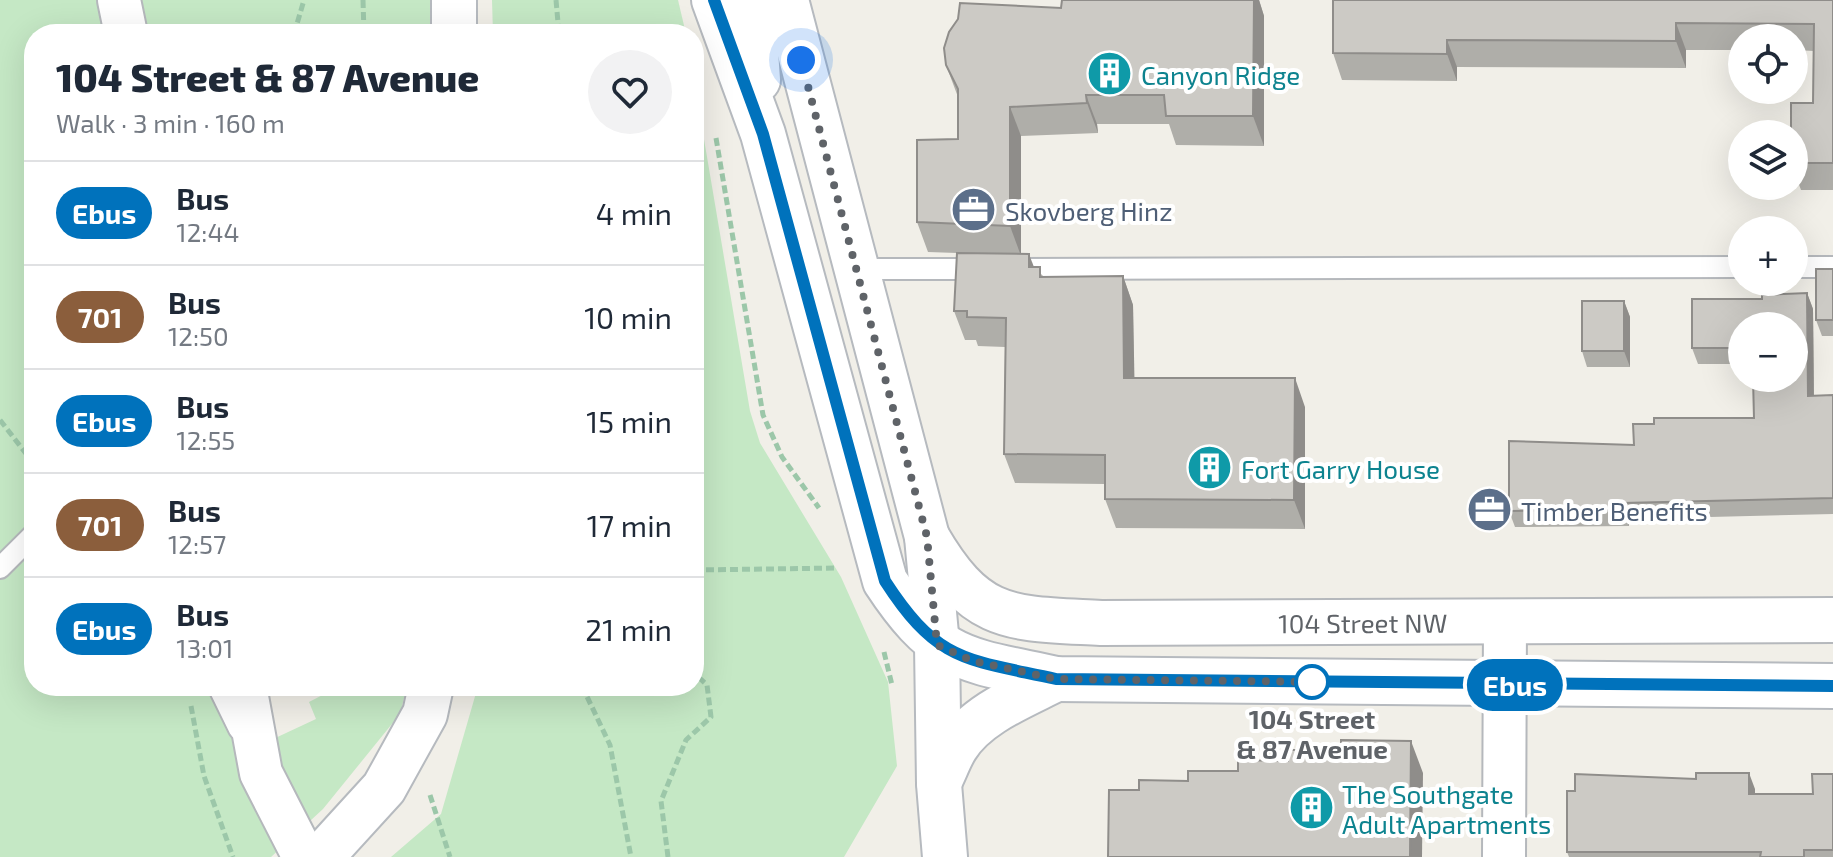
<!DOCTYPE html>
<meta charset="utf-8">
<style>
:root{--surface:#fff;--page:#f2f2f3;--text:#1f2937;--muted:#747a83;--line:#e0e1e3}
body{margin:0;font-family:"Exo 2",sans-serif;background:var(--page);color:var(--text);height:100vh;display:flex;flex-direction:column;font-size:30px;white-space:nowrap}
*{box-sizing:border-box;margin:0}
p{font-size:26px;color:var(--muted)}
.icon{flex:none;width:44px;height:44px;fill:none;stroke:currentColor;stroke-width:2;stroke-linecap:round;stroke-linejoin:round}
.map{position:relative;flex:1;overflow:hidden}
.side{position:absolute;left:24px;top:24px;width:680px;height:672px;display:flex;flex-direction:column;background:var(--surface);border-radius:32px;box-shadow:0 8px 32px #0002}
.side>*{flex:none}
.badge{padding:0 16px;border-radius:26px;font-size:28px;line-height:52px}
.buttons{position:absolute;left:1728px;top:24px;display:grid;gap:16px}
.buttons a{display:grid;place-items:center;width:80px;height:80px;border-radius:50%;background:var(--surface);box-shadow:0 8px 32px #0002;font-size:40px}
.you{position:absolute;width:40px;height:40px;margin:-20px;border:6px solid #fff;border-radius:50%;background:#1a73e8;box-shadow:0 0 0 12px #1a73e833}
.map>.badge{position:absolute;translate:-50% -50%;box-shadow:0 0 0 4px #fff}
.round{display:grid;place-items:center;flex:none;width:84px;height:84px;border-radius:42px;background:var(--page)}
.headline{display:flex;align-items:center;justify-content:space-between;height:136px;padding:0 32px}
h1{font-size:38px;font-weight:800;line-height:60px}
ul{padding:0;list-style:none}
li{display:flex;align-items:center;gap:24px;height:104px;padding:0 32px;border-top:2px solid var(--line)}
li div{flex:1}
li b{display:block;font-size:30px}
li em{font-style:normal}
li .badge{min-width:88px;font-weight:700;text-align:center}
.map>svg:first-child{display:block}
.green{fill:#c5e8c5}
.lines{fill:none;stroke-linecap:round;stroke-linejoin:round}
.service-casing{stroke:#b5b8bc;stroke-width:24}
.minor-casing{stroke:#b5b8bc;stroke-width:46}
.tertiary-casing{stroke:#b5b8bc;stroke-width:48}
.secondary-casing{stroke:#b6babf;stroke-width:48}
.path{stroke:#9cc7a9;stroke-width:5;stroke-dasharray:8 4;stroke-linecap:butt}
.service{stroke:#fff;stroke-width:20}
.minor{stroke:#fff;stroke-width:42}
.tertiary{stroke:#fff;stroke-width:44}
.secondary{stroke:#fff;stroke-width:44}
.wall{fill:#afaea9}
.shaded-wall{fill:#8f8d8a}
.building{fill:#cccac5;stroke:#8f8d8a;stroke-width:2}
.line-casing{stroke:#fff;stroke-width:18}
.line{stroke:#0072bc;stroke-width:12}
.walk{stroke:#5f6368;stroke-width:8;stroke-dasharray:0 14.4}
.stop-dot{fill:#fff;stroke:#0072bc;stroke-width:4}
.labels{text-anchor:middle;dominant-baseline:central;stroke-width:8;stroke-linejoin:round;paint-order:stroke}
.culture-label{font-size:26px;fill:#0d838f;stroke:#fff;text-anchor:start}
.service-label{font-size:26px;fill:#4e5e75;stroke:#fff;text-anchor:start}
.street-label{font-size:26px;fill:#5f6368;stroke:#fff}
.stop-label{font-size:26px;font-weight:bold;fill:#5f6368;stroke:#fff}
</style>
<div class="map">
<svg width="1833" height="857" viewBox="0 0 1833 857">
<rect width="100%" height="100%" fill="#f1efe8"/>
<g class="green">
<path d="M0 0H438V34H34V686H245L256 747 316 719 309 702 340 686H407L400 714 323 809 271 857H0Z"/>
<path d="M492 0H678L686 34H493Z"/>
<path d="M694 80 750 411 760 443 841 577 888 682 897 766 844 857H391L441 814 478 686H694Z"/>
</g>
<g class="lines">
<defs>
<g id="service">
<path d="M1794 267H1833"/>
<path d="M856 269H980"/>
<path d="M1016 269 1742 267"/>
<path d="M0 568 34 534"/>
<path d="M218 686 239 729"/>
</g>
<g id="minor">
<path d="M119 0 126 34"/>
<path d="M245 686 261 773 304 857"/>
<path d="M1504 857 1505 621"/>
</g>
<g id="tertiary">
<path id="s1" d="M927 537C977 623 1009 618 1101 623L1833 620"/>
</g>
<g id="secondary">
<path d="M714 0 763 134 885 581C939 663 965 659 1056 679L1833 686"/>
<path d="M756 0 754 23 758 80"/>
<path d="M786 0 927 537 937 645 939 784 945 857"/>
<path d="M454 34V0"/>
<path d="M939 782C945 771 949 758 956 747 976 714 1023 696 1056 679"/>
<path d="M321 857 384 788 425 714 431 686"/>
</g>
</defs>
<use href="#service" class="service-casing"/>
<use href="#minor" class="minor-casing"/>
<use href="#tertiary" class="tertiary-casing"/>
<use href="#secondary" class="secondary-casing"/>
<g class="path">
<path d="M363 0 364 34"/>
<path d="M556 0 559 34"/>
<path d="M294 34 304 0"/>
<path d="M716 138 763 415 782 457 819 508"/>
<path d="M0 420 34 464"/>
<path d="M694 570 837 568"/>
<path d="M884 652 892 685"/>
<path d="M582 686 610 745 631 857"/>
<path d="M191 706 204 776 233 857"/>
<path d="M430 795 450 857"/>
<path d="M668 857 661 801 686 740 711 717 707 685 694 673"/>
</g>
<use href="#service" class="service"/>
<use href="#minor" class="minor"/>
<use href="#tertiary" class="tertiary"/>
<use href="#secondary" class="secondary"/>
</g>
<g class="wall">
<path d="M1062 0H1259L1264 16V146L1176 145 1169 124H1097L1098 133 1021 136V254L1044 277 1123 276 1133 305 1134 378 1305 407V529L1116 528 1105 499V484L1015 483 1004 454 1005 347 978 346 976 340H965L954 311 957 253 928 252 917 222 958 139V97L946 65 1061 8Z"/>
<path d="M1333 0H1833V190H1801L1794 171V134L1813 103 1814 51 1794 50V38H1742V50H1686V68L1457 67V81L1342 80 1333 53Z"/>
<path d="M1833 269V336H1822L1816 320Z"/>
<path d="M1807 293 1813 309 1814 396 1833 395V514L1629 519V526L1515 527 1509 511V441L1634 445 1633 424H1654V418H1754L1753 378H1794V326H1742V364H1698L1692 348V299H1762V295Z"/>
<path d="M1624 301 1630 317V367H1587L1582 351Z"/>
<path d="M1833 774V857H1569L1567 852 1755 789V794H1813Z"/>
</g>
<g class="shaded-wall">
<path d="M1254 0H1259L1264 16V146L1253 116Z"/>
<path d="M1676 23 1686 50V68L1676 41Z"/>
<path d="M1447 40 1457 67V81L1447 54Z"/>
<path d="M1086 95 1097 124 1098 133 1087 103Z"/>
<path d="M1010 107 1021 136V256L1010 226Z"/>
<path d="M1029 254 1040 283 1029 267Z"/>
<path d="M1123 276 1133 305 1135 407 1124 378Z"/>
<path d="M1807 293 1813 309 1814 412 1808 396Z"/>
<path d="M1624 301 1630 317V367L1624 351Z"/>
<path d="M1295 378 1305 407V529L1294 500Z"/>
<path d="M1623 503 1629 519V526L1623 510Z"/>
<path d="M1411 741 1423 773 1422 857H1410Z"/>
<path d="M1749 773 1755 789V810L1749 794Z"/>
</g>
<g class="building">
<path d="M1062 0H1254L1253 116H1166L1164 95H1086L1087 103 1010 107V226L917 222V140L958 139V89L946 65 944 48 949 32 958 19 960 3 1061 8Z"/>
<path d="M1333 0H1833V163H1794V134H1791V103H1813L1814 24 1676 23V41L1447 40V54L1333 53Z"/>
<path d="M957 253 1029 254V267H1040V277L1123 276 1124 378H1295L1294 500 1105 499V455L1004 454 1006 318 967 317V311H954Z"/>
<rect x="1816" y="269" width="17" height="51"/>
<path d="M1807 293 1808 396 1833 395V498L1623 503V510L1509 511V441L1634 445 1633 424H1654V418H1754L1753 378H1794V326H1742V348H1692V299H1762V295Z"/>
<rect x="1582" y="301" width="42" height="50"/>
<path d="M1341 740 1411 741 1410 857H1108L1109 790H1139V780L1188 781V771H1238V760L1288 761V750H1341Z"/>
<path d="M1696 773H1749V794H1813L1812 774H1833V850H1804V857H1760L1761 852H1567V791H1575V774L1696 779Z"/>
</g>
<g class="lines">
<defs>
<path id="line" d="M714 0 763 134 885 581C938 663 966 659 1056 679L1833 686"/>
</defs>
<use href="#line" class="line-casing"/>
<use href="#line" class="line"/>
<path class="walk" d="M801 60 927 537 937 645 973 661 1056 679 1325 682H1312"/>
</g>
<defs>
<symbol id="building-disc" viewBox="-11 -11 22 22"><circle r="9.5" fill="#0f9aa8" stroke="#fff"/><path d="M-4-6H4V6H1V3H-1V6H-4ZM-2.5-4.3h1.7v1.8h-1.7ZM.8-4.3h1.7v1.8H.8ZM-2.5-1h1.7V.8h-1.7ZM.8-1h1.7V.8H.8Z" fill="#fff"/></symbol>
<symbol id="office-disc" viewBox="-11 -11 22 22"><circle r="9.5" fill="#5c6f8a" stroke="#fff"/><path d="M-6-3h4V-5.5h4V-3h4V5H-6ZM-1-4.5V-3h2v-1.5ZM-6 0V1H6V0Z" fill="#fff"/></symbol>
</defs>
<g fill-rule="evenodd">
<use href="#building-disc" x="1084" y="48" width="51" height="51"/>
<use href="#office-disc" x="948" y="184" width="51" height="51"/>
<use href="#building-disc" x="1184" y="442" width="51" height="51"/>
<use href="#office-disc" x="1464" y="484" width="51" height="51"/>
<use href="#building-disc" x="1286" y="782" width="51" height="51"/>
</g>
<circle class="stop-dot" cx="1312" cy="682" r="16"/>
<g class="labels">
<g class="culture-label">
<text x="1141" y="74">Canyon Ridge</text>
<text x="1241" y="468">Fort Garry House</text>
<text x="1342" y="793">The Southgate<tspan x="1342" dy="30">Adult Apartments</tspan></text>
</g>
<g class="service-label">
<text x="1005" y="210">Skovberg Hinz</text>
<text x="1521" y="510">Timber Benefits</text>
</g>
<g class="street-label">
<text stroke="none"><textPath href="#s1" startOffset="470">104 Street NW</textPath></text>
</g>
<g class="stop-label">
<text x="1312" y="718">104 Street<tspan x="1312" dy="30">&amp; 87 Avenue</tspan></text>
</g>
</g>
</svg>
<div class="buttons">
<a><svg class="icon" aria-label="locate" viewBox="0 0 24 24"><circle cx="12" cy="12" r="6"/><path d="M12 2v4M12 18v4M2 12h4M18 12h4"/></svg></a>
<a><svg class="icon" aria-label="layers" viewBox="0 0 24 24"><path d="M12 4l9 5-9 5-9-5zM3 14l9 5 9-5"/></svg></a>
<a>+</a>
<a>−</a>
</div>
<div class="you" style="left:801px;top:60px"></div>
<b class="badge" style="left:1515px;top:685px;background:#0072bc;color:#fff">Ebus</b>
<section class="side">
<div class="headline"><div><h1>104 Street &amp; 87 Avenue</h1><p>Walk · 3 min · 160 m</p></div><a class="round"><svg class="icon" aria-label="heart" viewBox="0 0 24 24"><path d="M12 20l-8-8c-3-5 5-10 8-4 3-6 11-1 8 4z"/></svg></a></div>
<ul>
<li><span class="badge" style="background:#0072bc;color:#fff">Ebus</span><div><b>Bus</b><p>12:44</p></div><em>4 min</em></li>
<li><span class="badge" style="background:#8b5e3c;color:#fff">701</span><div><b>Bus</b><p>12:50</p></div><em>10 min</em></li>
<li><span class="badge" style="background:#0072bc;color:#fff">Ebus</span><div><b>Bus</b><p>12:55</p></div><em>15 min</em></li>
<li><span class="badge" style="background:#8b5e3c;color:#fff">701</span><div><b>Bus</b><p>12:57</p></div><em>17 min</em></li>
<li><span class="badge" style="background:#0072bc;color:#fff">Ebus</span><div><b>Bus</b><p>13:01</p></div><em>21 min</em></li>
</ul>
</section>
</div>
